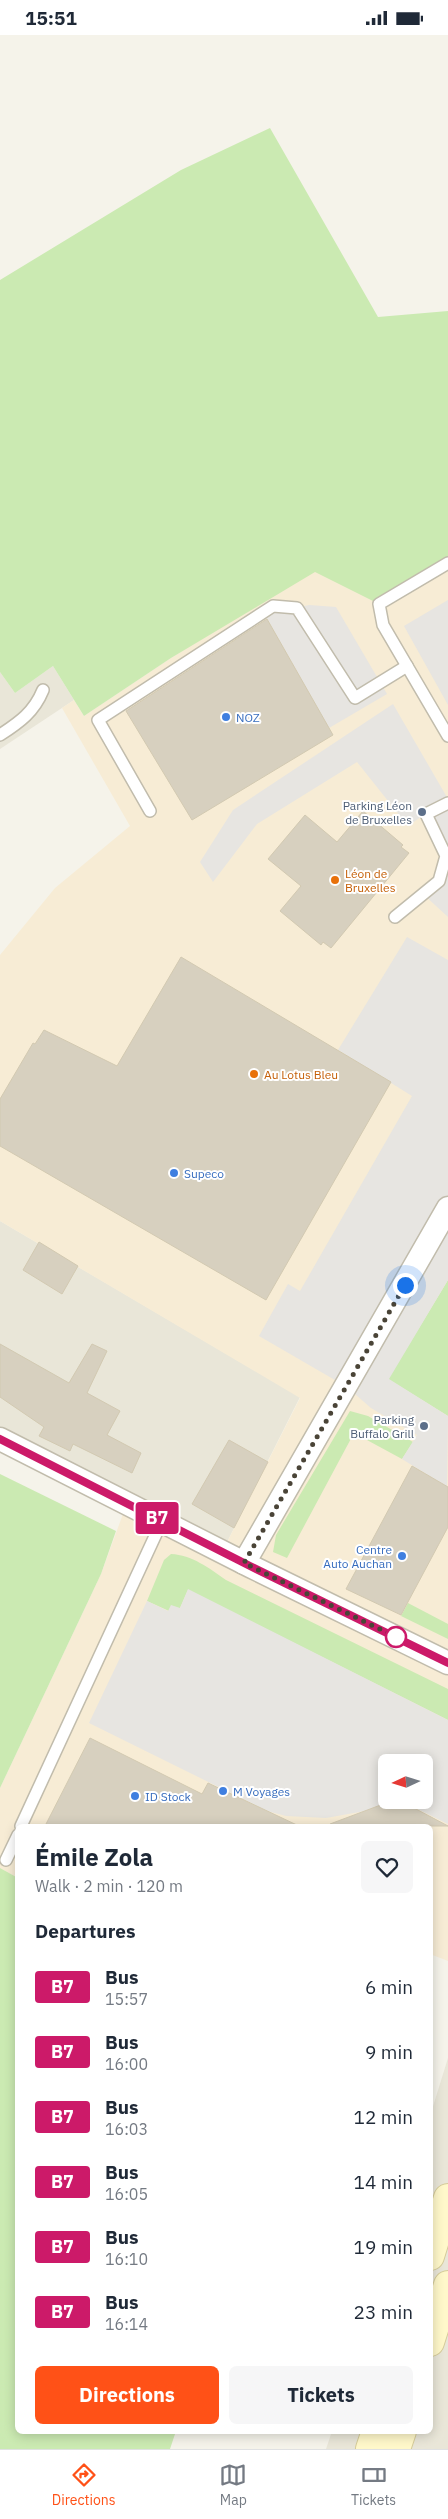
<!DOCTYPE html>
<meta charset="utf-8">
<style>
:root{--surface:#fff;--page:#f6f6f7;--text:#1f2937;--muted:#747a83;--line:#e0e1e3;--accent:#ff5117}
body{margin:0;font-family:"IBM Plex Sans",sans-serif;background:var(--page);color:var(--text);height:100vh;display:flex;flex-direction:column;font-size:19px;white-space:nowrap}
*{box-sizing:border-box;margin:0}
p{font-size:16px;color:var(--muted)}
.icon{flex:none;width:28px;height:28px;fill:none;stroke:currentColor;stroke-width:2;stroke-linecap:round;stroke-linejoin:round}
.map{position:relative;flex:1;overflow:hidden}
.side{position:absolute;left:15px;top:1789px;width:418px;height:610px;display:flex;flex-direction:column;background:var(--surface);border-radius:8px;box-shadow:0 2px 12px #0003}
.side>*{flex:none}
.badge{padding:0 10px;border-radius:4px;font-size:18px;line-height:32px}
.needle{width:32px;rotate:266deg}
.fabs{position:absolute;left:378px;top:1719px;display:grid;gap:10px}
.fabs a{display:grid;place-items:center;width:55px;height:55px;border-radius:8px;background:var(--surface);box-shadow:0 2px 12px #0003;font-size:25px}
.you{position:absolute;width:25px;height:25px;margin:-12px;border:4px solid #fff;border-radius:50%;background:#1a73e8;box-shadow:0 0 0 8px #1a73e833}
.map>.badge{position:absolute;translate:-50% -50%;box-shadow:0 0 0 2px #fff}
h2{padding:0 20px;font-size:19px;line-height:45px}
.round{display:grid;place-items:center;flex:none;width:52px;height:52px;border-radius:8px;background:var(--page)}
.overview{display:flex;align-items:center;justify-content:space-between;height:85px;padding:0 20px}
h1{font-size:24px;font-weight:700;line-height:38px}
.cta{display:flex;gap:10px;margin-top:auto;padding:10px 20px}
.cta a{flex:1;height:58px;border-radius:8px;background:var(--accent);color:#fff;font-size:20px;font-weight:700;line-height:58px;text-align:center}
.cta a+a{background:var(--page);color:var(--text)}
ul{padding:0;list-style:none}
li{display:flex;align-items:center;gap:15px;height:65px;padding:0 20px}
li div{flex:1}
li b{display:block;font-size:19px}
li em{font-style:normal}
li .badge{min-width:55px;font-weight:700;text-align:center}
.status{display:flex;justify-content:space-between;align-items:center;height:35px;padding:0 25px;background:var(--surface);direction:ltr}
.status svg{height:14px;fill:currentColor}
.dock{display:flex;justify-content:space-around;align-items:center;height:70px;border-top:1px solid var(--line);background:var(--surface);font-size:14px;color:var(--muted)}
.dock a{display:grid;justify-items:center;gap:2px}
.dock .on{color:var(--accent)}
.map>svg:first-child{display:block}
.residential{fill:#e9e6d8}
.commercial{fill:#f7ecd5;fill-rule:evenodd}
.green{fill:#cbeab2}
.parking{fill:#e7e5e1}
.building{fill:#d7d0bf;stroke:#d2c9b1}
.lines{fill:none;stroke-linecap:round;stroke-linejoin:round}
.service-casing{stroke:#c1bcac;stroke-width:14}
.minor-casing{stroke:#c1bcac;stroke-width:25}
.secondary-casing{stroke:#d6cc99;stroke-width:30}
.service{stroke:#fff;stroke-width:11}
.minor{stroke:#fff;stroke-width:22}
.secondary{stroke:#fff8ca;stroke-width:28}
.line-casing{stroke:#fff;stroke-width:11}
.line{stroke:#cc1a69;stroke-width:8}
.walk{stroke:#4a4437;stroke-width:5;stroke-dasharray:0 9}
.shop-dot{fill:#3f7fe0;stroke:#fff;stroke-width:2}
.service-dot{fill:#5c6f8a;stroke:#fff;stroke-width:2}
.food-dot{fill:#e8710a;stroke:#fff;stroke-width:2}
.stop-dot{fill:#fff;stroke:#cc1a69;stroke-width:2.5}
.labels{text-anchor:middle;dominant-baseline:central;stroke-width:4;stroke-linejoin:round;paint-order:stroke}
.shop-label{font-size:12px;fill:#366cbe;stroke:#fff;text-anchor:start}
.service-label{font-size:12px;fill:#4e5e75;stroke:#fff;text-anchor:end}
.food-label{font-size:12px;fill:#c56008;stroke:#fff;text-anchor:start}
</style>
<div class="status"><b>15:51</b><svg viewBox="0 0 49 12"><path d="M0 12V9h3v3zM5 12V6h3v6zM10 12V3h3v9zM15 12V0h3v12zM26 1h20v11H26zM47 4h2v5h-2z"/></svg></div>
<div class="map">
<svg width="448" height="2414" viewBox="0 0 448 2414">
<rect width="100%" height="100%" fill="#f5f3ea"/>
<g class="residential">
<path d="M53 631 74 665 0 714V637L15 658Z"/>
<path d="M0 1186 300 1362 222 1517 0 1404Z"/>
<path d="M448 2023V2414H326L332 2396H430V2081Z"/>
</g>
<path class="commercial" d="M448 528V1926L430 1919V1791H18L17 1843 0 1833V1753L101 1539 127 1468 222 1517 300 1363 0 1186V920L55 853 130 791 62 673 74 665 84 681 171 623 313 534ZM386 1728H424V1765H386Z"/>
<g class="green">
<path d="M270 93 378 282 448 276V528L379 569 315 537 171 623 84 681 53 631 15 658 0 637V245L181 135Z"/>
<path d="M448 1245V1381L388 1344Z"/>
<path d="M350 1376 368 1381 413 1407 402 1424 354 1398 287 1523 273 1517 276 1500Z"/>
<path d="M0 1439 116 1496 101 1539 0 1753Z"/>
<path d="M171 1519C192 1520 209 1533 226 1545L448 1654V1685L188 1555 180 1573 169 1576 147 1566 164 1525Z"/>
<path d="M408 1568 448 1589V1604L401 1581Z"/>
<path d="M0 1833 18 1843V2396H176L170 2414H0Z"/>
</g>
<g class="parking">
<path d="M448 565V670L404 591Z"/>
<path d="M309 570 336 572 387 659 329 693 265 580Z"/>
<path d="M393 669 448 764V882L423 859 439 846 446 821 425 779 408 791 357 727 257 789 213 847 200 827 233 775Z"/>
<path d="M407 902 448 925V1245L389 1344 448 1381 447 1452 402 1424 417 1400 371 1373 347 1352 259 1301 288 1249 300 1256 412 1061 338 1015Z"/>
<path d="M188 1554 448 1685V1789L399 1765H424V1728H386V1765H394L365 1776 326 1783 286 1781 267 1776 89 1688 147 1566 168 1576 171 1570 180 1573Z"/>
</g>
<g class="building">
<path d="M267 584 333 700 192 785 126 676Z"/>
<path d="M363 776 403 810 401 812 409 818 331 913 323 907 321 910 280 876 301 851 268 824 305 780 337 807Z"/>
<path d="M181 922 391 1047 266 1265 0 1111V1064L33 1008 35 1009 44 995 117 1031Z"/>
<path d="M39 1207 78 1231 62 1259 23 1235Z"/>
<path d="M0 1309 69 1348 92 1309 107 1316 87 1358 120 1376 107 1400 141 1418 132 1438 73 1409 70 1416 39 1401 44 1392 0 1362Z"/>
<path d="M229 1405 268 1427 234 1493 192 1469Z"/>
<path d="M412 1431 448 1452V1492L401 1580 346 1554Z"/>
<path d="M90 1703 202 1759 208 1748 299 1791H45Z"/>
<path d="M394 1765H399L448 1791H330V1789Z"/>
</g>
<g class="lines">
<defs>
<g id="service">
<path d="M448 528 379 569 383 590 448 701"/>
<path d="M0 700C20 687 34 677 43 655"/>
<path d="M150 776 98 685 273 571 297 573 355 663 407 631"/>
<path d="M395 882 439 846 446 821 426 779 448 768"/>
<path d="M21 1791 162 1486"/>
<path d="M6 1825 18 1800"/>
</g>
<g id="minor">
<path d="M0 1404 250 1531 448 1628"/>
<path d="M244 1528 448 1173"/>
</g>
<g id="secondary">
<path d="M430 2221 448 2163"/>
<path d="M430 2307 448 2250"/>
<path d="M370 2414 376 2396"/>
<path d="M396 2414 402 2396"/>
</g>
</defs>
<use href="#service" class="service-casing"/>
<use href="#minor" class="minor-casing"/>
<use href="#secondary" class="secondary-casing"/>
<use href="#service" class="service"/>
<use href="#minor" class="minor"/>
<use href="#secondary" class="secondary"/>
</g>
<g class="lines">
<defs>
<path id="line" d="M0 1404 250 1531 448 1628"/>
</defs>
<use href="#line" class="line-casing"/>
<use href="#line" class="line"/>
<path class="walk" d="M396 1602 244 1528 405 1250"/>
</g>
<g class="shop-dot">
<circle cx="226" cy="682" r="5"/>
<circle cx="174" cy="1138" r="5"/>
<circle cx="402" cy="1521" r="5"/>
<circle cx="223" cy="1756" r="5"/>
<circle cx="135" cy="1761" r="5"/>
</g>
<g class="service-dot">
<circle cx="422" cy="777" r="5"/>
<circle cx="424" cy="1391" r="5"/>
</g>
<g class="food-dot">
<circle cx="335" cy="845" r="5"/>
<circle cx="254" cy="1039" r="5"/>
</g>
<circle class="stop-dot" cx="396" cy="1602" r="10"/>
<g class="labels">
<g class="shop-label">
<text x="236" y="682">NOZ</text>
<text x="184" y="1138">Supeco</text>
<text x="392" y="1514" text-anchor="end">Centre<tspan x="392" dy="14">Auto Auchan</tspan></text>
<text x="233" y="1756">M Voyages</text>
<text x="145" y="1761">ID Stock</text>
</g>
<g class="service-label">
<text x="412" y="770">Parking Léon<tspan x="412" dy="14">de Bruxelles</tspan></text>
<text x="414" y="1384">Parking<tspan x="414" dy="14">Buffalo Grill</tspan></text>
</g>
<g class="food-label">
<text x="345" y="838">Léon de<tspan x="345" dy="14">Bruxelles</tspan></text>
<text x="264" y="1039">Au Lotus Bleu</text>
</g>
</g>
</svg>
<div class="fabs">
<a><svg class="needle" viewBox="-14 -14 28 28"><path d="M0-13l5 13h-10z" fill="#e53935"/><path d="M0 13l5-13h-10z" fill="#747a83"/></svg></a>
</div>
<div class="you" style="left:405px;top:1250px"></div>
<b class="badge" style="left:157px;top:1483px;background:#cc1a69;color:#fff">B7</b>
<section class="side">
<div class="overview"><div><h1>Émile Zola</h1><p>Walk · 2 min · 120 m</p></div><a class="round"><svg class="icon" aria-label="heart" viewBox="0 0 24 24"><path d="M12 20l-8-8c-3-5 5-10 8-4 3-6 11-1 8 4z"/></svg></a></div>
<h2>Departures</h2>
<ul>
<li><span class="badge" style="background:#cc1a69;color:#fff">B7</span><div><b>Bus</b><p>15:57</p></div><em>6 min</em></li>
<li><span class="badge" style="background:#cc1a69;color:#fff">B7</span><div><b>Bus</b><p>16:00</p></div><em>9 min</em></li>
<li><span class="badge" style="background:#cc1a69;color:#fff">B7</span><div><b>Bus</b><p>16:03</p></div><em>12 min</em></li>
<li><span class="badge" style="background:#cc1a69;color:#fff">B7</span><div><b>Bus</b><p>16:05</p></div><em>14 min</em></li>
<li><span class="badge" style="background:#cc1a69;color:#fff">B7</span><div><b>Bus</b><p>16:10</p></div><em>19 min</em></li>
<li><span class="badge" style="background:#cc1a69;color:#fff">B7</span><div><b>Bus</b><p>16:14</p></div><em>23 min</em></li>
</ul>
<div class="cta"><a>Directions</a><a>Tickets</a></div>
</section>
</div>
<nav class="dock">
<a class="on"><svg class="icon" aria-label="directions" viewBox="0 0 24 24"><path d="M12 3l9 9-9 9-9-9zM9 14v-3h6M13 9l2 2-2 2"/></svg>Directions</a>
<a><svg class="icon" aria-label="map" viewBox="0 0 24 24"><path d="M3 6l6-2 6 2 6-2v14l-6 2-6-2-6 2zM9 4v14M15 6v14"/></svg>Map</a>
<a><svg class="icon" aria-label="tickets" viewBox="0 0 24 24"><path d="M3 7h18v10H3zM15 7v10"/></svg>Tickets</a>
</nav>
